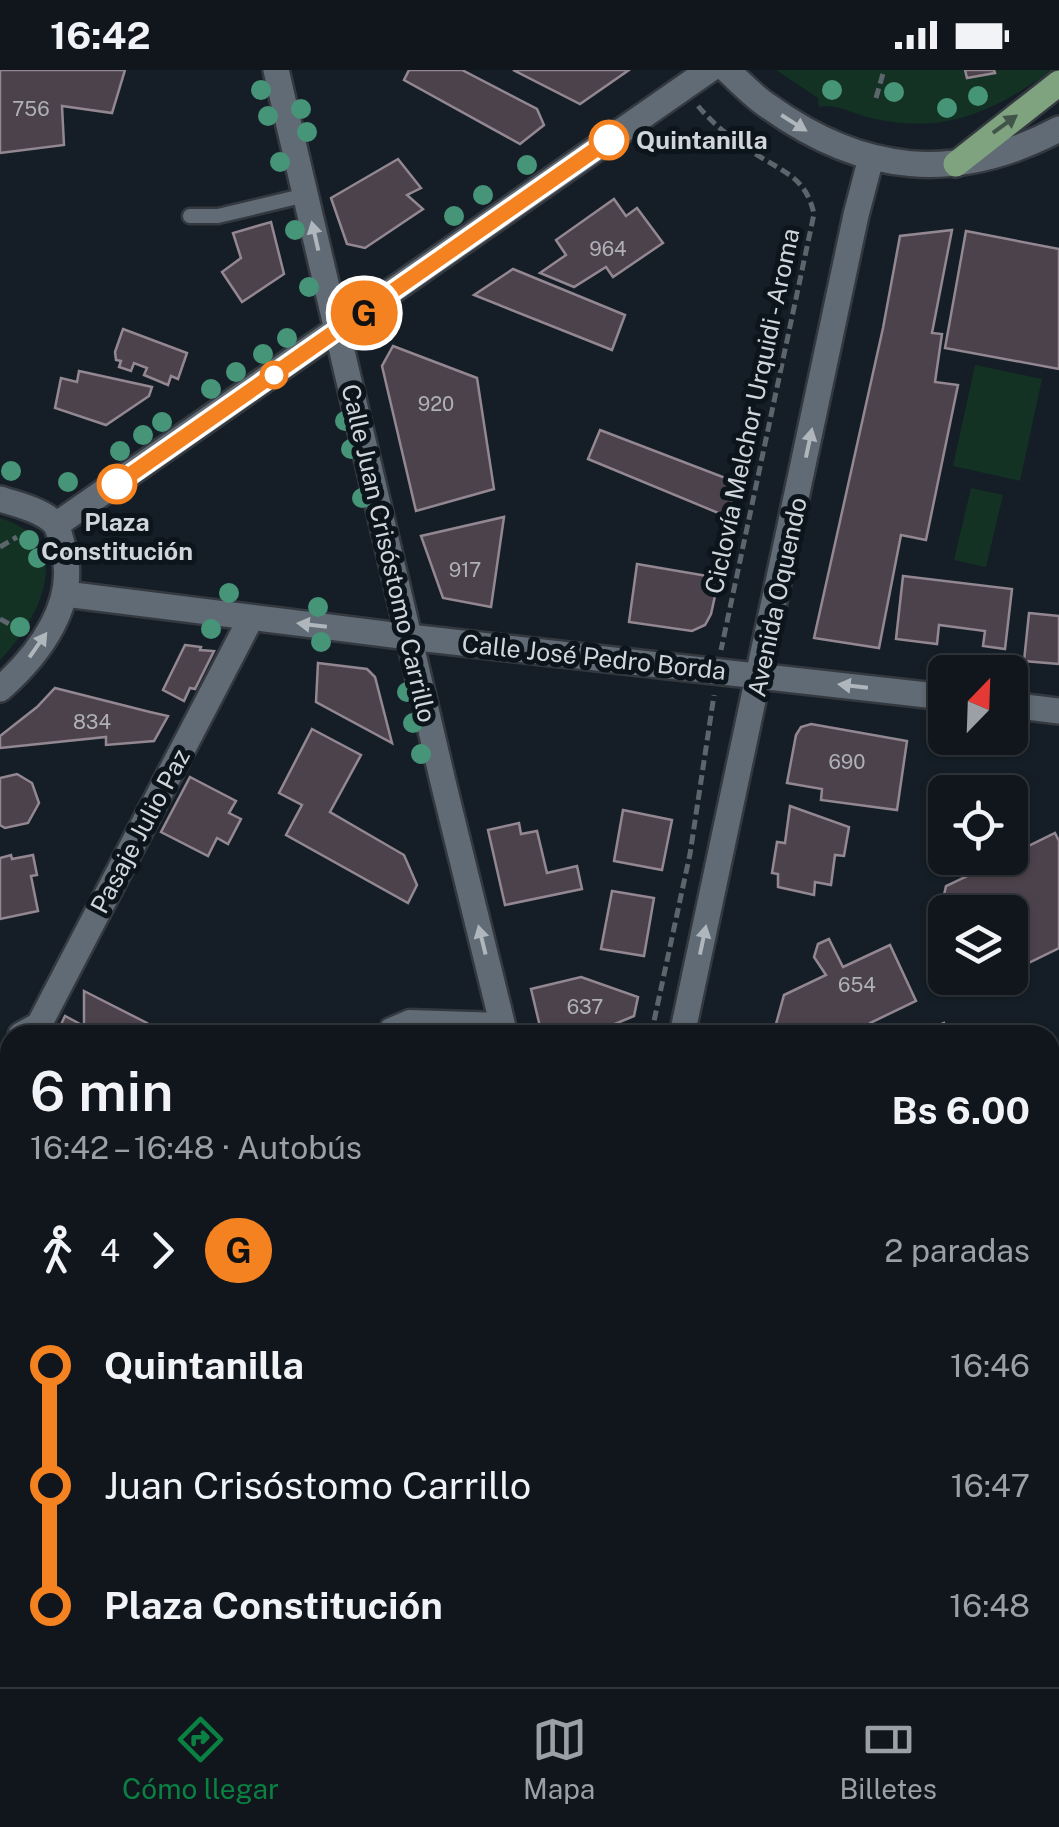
<!DOCTYPE html>
<html lang="es">
<meta charset="utf-8">
<style>
:root{--surface:#10161c;--page:#1e2329;--text:#f1f3f6;--muted:#9c9fa3;--line:#30353b;--accent:#0b8043}
body{margin:0;font-family:"Public Sans",sans-serif;background:var(--page);color:var(--text);height:100vh;display:flex;flex-direction:column;font-size:38px;white-space:nowrap}
*{box-sizing:border-box;margin:0}
p{font-size:32px;color:var(--muted)}
.icon{flex:none;width:55px;height:55px;fill:none;stroke:currentColor;stroke-width:2;stroke-linecap:round;stroke-linejoin:round}
.map{position:relative;flex:1;overflow:hidden}
.drawer{position:absolute;left:0px;top:955px;width:1060px;height:662px;display:flex;flex-direction:column;background:var(--surface);border-radius:30px 30px 0 0;box-shadow:0 2px 8px #0004,0 0 0 2px var(--line)}
.drawer>*{flex:none}
.badge{padding:0 20px;border-radius:32px;font-size:35px;line-height:65px}
.needle{width:65px;rotate:23deg}
.tools{position:absolute;left:928px;top:585px;display:grid;gap:20px}
.tools a{display:grid;place-items:center;width:100px;height:100px;border-radius:15px;background:var(--surface);box-shadow:0 2px 8px #0004,0 0 0 2px var(--line);font-size:50px}
.map>.badge{position:absolute;translate:-50% -50%;box-shadow:0 0 0 5px #fff}
.legs{display:flex;align-items:center;gap:15px;height:110px;padding:0 30px;font-size:32px}
.legs p{margin-inline-start:auto}
.overview{display:flex;align-items:center;justify-content:space-between;height:170px;padding:0 30px}
h1{font-size:55px;font-weight:600;line-height:75px}
ul{padding:0 30px;list-style:none}
li{display:flex;align-items:center;gap:35px;height:120px;font-size:38px}
li i{display:grid;place-items:center;width:15px;height:100%;margin:0 12px;background:currentColor}
li i::after{content:'';width:25px;height:25px;margin:-12px;border:8px solid;border-radius:50%;background:var(--surface)}
li p{margin-inline-start:auto}
li:first-child i{background:linear-gradient(#0000 50%,currentColor 0)}
li:last-child i{background:linear-gradient(currentColor 50%,#0000 0)}
.status{display:flex;justify-content:space-between;align-items:center;height:70px;padding:0 50px;background:var(--surface);direction:ltr}
.status svg{height:28px;fill:currentColor}
.tab-bar{display:flex;justify-content:space-around;align-items:center;height:140px;border-top:2px solid var(--line);background:var(--surface);font-size:28px;color:var(--muted)}
.tab-bar a{display:grid;justify-items:center;gap:5px}
.tab-bar .active{color:var(--accent)}
.map>svg:first-child{display:block}
.green{fill:#133224}
.building{fill:#4c424b;stroke:#938892;stroke-width:2.5}
.lines{fill:none;stroke-linecap:round;stroke-linejoin:round}
.lane-casing{stroke:#343940;stroke-width:19}
.street-casing{stroke:#343940;stroke-width:30}
.secondary-casing{stroke:#343940;stroke-width:30}
.primary-casing{stroke:#343940;stroke-width:30}
.path{stroke:#5d656c;stroke-width:5;stroke-dasharray:10 5;stroke-linecap:butt}
.lane{stroke:#616b75;stroke-width:14}
.street{stroke:#616b75;stroke-width:25}
.secondary{stroke:#616b75;stroke-width:25}
.primary{stroke:#7fa27f;stroke-width:25}
.tree{fill:#469578}
.oneway{fill:#afb6bc}
.oneway2{fill:#405449}
.line-1-casing{stroke:#fff;stroke-width:22}
.line-1{stroke:#f58220;stroke-width:15}
.stop-1-dot{fill:#fff;stroke:#f58220;stroke-width:5}
.labels{text-anchor:middle;dominant-baseline:central;stroke-width:10;stroke-linejoin:round;paint-order:stroke}
.number-label{font-size:20px;fill:#afb1b7}
.stop-label{font-size:25px;font-weight:bold;fill:#d0d6db;stroke:#0d151c;text-anchor:start}
.street-label{font-size:25px;fill:#d0d6db;stroke:#0d151c}
</style>
<div class="status"><b>16:42</b><svg viewBox="0 0 49 12"><path d="M0 12V9h3v3zM5 12V6h3v6zM10 12V3h3v9zM15 12V0h3v12zM26 1h20v11H26zM47 4h2v5h-2z"/></svg></div>
<div class="map">
<svg width="1059" height="1617" viewBox="0 0 1059 1617">
<rect width="100%" height="100%" fill="#151e26"/>
<g class="green">
<path d="M776 0H1052C993 42 945 65 871 48 855 44 835 33 819 37L818 28Z"/>
<path d="M975 295 1042 309 1020 411 953 396Z"/>
<path d="M971 418 1003 425 986 497 954 490Z"/>
<path d="M0 448C79 472 40 548 0 590Z"/>
</g>
<g class="building">
<path d="M0 0H125L112 43 62 36 64 75 0 83Z"/>
<path d="M409 0H462L537 39 544 55 520 74 404 10Z"/>
<path d="M513 0H629L580 34Z"/>
<path d="M965 0H994L995 3 967 8Z"/>
<path d="M398 89 421 118 407 125 423 139 365 178 347 174 331 128Z"/>
<path d="M614 129 626 146 637 138 663 173 613 207 606 197 574 217 540 203 566 185 556 170Z"/>
<path d="M271 152 284 204 242 232 222 202 241 188 233 163Z"/>
<path d="M952 160 932 263 942 264 935 312 958 315 926 470 901 465 879 578 814 568 883 258 900 166Z"/>
<path d="M966 161 1059 179V299L945 278Z"/>
<path d="M513 199 625 245 612 280 474 225Z"/>
<path d="M123 259 187 283 178 309 171 306 168 315 144 305 147 298 134 293 131 301 119 297 121 291 116 290 115 282Z"/>
<path d="M393 276 477 308 494 419 416 441 382 296Z"/>
<path d="M79 301 152 317 149 326 106 355 55 338 61 308 77 312Z"/>
<path d="M600 360 736 412 728 447 588 389Z"/>
<path d="M504 447 491 537 443 528 421 466Z"/>
<path d="M637 494 719 508 711 544 705 555 692 561 629 552Z"/>
<path d="M903 506 1012 519 1005 579 983 576 985 561 939 555 937 574 896 569Z"/>
<path d="M1029 543 1059 546V594L1024 591Z"/>
<path d="M185 575 201 577 200 580 214 581 195 619 190 618 184 631 163 620Z"/>
<path d="M318 593 367 599 375 607 392 673 316 632Z"/>
<path d="M55 618 150 642 168 646 154 671 106 675V667L0 678V666L37 637Z"/>
<path d="M811 654 907 671 897 740 821 730 822 719 787 713 796 665 801 657Z"/>
<path d="M312 659 361 685 330 742 404 785 417 815 408 833 286 765 302 735 279 723Z"/>
<path d="M17 704 32 713 39 733 28 753 5 758 0 755V708Z"/>
<path d="M190 707 236 731 229 743 241 749 228 774 217 768 208 786 161 762Z"/>
<path d="M790 736 849 757 844 786 835 785 831 815 815 812 814 825 778 817V804L772 803 777 772 785 773Z"/>
<path d="M623 740 672 750 662 800 614 791Z"/>
<path d="M519 753 521 764 537 761 547 803 577 796 582 819 505 835 488 760Z"/>
<path d="M1055 763 1059 771V878L1010 902V842H952L944 825 946 816 1005 788H1010V785Z"/>
<path d="M11 785 12 789 33 785 37 805 31 806 38 841 0 849V788Z"/>
<path d="M612 821 654 828 644 886 601 879Z"/>
<path d="M829 869 843 897 890 875 916 931 870 953 868 965H773L784 925 826 905 814 887 818 874Z"/>
<path d="M581 907 638 927 634 946 588 965H542L531 919Z"/>
<path d="M84 921 147 953 141 965H56L65 946 84 956Z"/>
<path d="M944 953 949 965H917L930 959Z"/>
<path d="M1050 1408 1059 1410V1461L1050 1512Z"/>
<path d="M106 1608H190L189 1617H104Z"/>
<path d="M269 1608H315L313 1617H268Z"/>
<path d="M671 1608H721L724 1617H675Z"/>
</g>
<g class="lines">
<defs>
<g id="lane">
<path d="M190 146H218L306 125"/>
<path d="M388 956 409 947 501 950"/>
</g>
<g id="street">
<path d="M276 0 444 716 505 965"/>
<path d="M65 524 409 567 945 627"/>
<path d="M1010 635 1059 641"/>
<path d="M21 965 39 955 251 548"/>
<path d="M1050 1363 1059 1365"/>
<path d="M0 1445 10 1442"/>
<path d="M797 1608 801 1617"/>
</g>
<g id="secondary">
<path d="M727 0C740 12 753 26 768 36 862 104 956 114 1059 59"/>
<path d="M0 429C17 434 45 441 56 455 59 460 61 471 63 477 79 532 39 585 0 619"/>
<path d="M56 455 709 0"/>
<path d="M682 965 856 145 871 88"/>
<path d="M0 1055 10 1099"/>
<path d="M63 1617 65 1608"/>
<path d="M542 1617 544 1608"/>
</g>
<path id="primary" d="M956 94 1059 13"/>
</defs>
<use href="#lane" class="lane-casing"/>
<use href="#street" class="street-casing"/>
<use href="#secondary" class="secondary-casing"/>
<use href="#primary" class="primary-casing"/>
<g class="path">
<path d="M876 28 884 0"/>
<path d="M698 36C714 55 733 70 754 83 783 102 806 107 814 144L721 580"/>
<path d="M0 477 17 467"/>
<path d="M0 549 13 556"/>
<path d="M651 965 690 784 714 625"/>
<path d="M504 1617 506 1608"/>
</g>
<use href="#lane" class="lane"/>
<use href="#street" class="street"/>
<use href="#secondary" class="secondary"/>
<use href="#primary" class="primary"/>
</g>
<g class="tree">
<circle cx="261" cy="20" r="10"/>
<circle cx="832" cy="20" r="10"/>
<circle cx="894" cy="22" r="10"/>
<circle cx="978" cy="26" r="10"/>
<circle cx="947" cy="38" r="10"/>
<circle cx="301" cy="39" r="10"/>
<circle cx="268" cy="46" r="10"/>
<circle cx="307" cy="62" r="10"/>
<circle cx="280" cy="92" r="10"/>
<circle cx="527" cy="95" r="10"/>
<circle cx="483" cy="125" r="10"/>
<circle cx="454" cy="146" r="10"/>
<circle cx="295" cy="160" r="10"/>
<circle cx="309" cy="217" r="10"/>
<circle cx="287" cy="268" r="10"/>
<circle cx="263" cy="284" r="10"/>
<circle cx="236" cy="302" r="10"/>
<circle cx="211" cy="319" r="10"/>
<circle cx="345" cy="351" r="10"/>
<circle cx="162" cy="352" r="10"/>
<circle cx="143" cy="365" r="10"/>
<circle cx="351" cy="379" r="10"/>
<circle cx="120" cy="381" r="10"/>
<circle cx="11" cy="401" r="10"/>
<circle cx="68" cy="412" r="10"/>
<circle cx="362" cy="428" r="10"/>
<circle cx="29" cy="470" r="10"/>
<circle cx="38" cy="488" r="10"/>
<circle cx="229" cy="523" r="10"/>
<circle cx="318" cy="537" r="10"/>
<circle cx="20" cy="557" r="10"/>
<circle cx="211" cy="559" r="10"/>
<circle cx="321" cy="572" r="10"/>
<circle cx="407" cy="622" r="10"/>
<circle cx="413" cy="653" r="10"/>
<circle cx="421" cy="684" r="10"/>
</g>
<defs><path id="oneway-solid" d="M-6-.8H1V-3.2L6.5 0L1 3.2V.8H-6Z" transform="scale(2.5)"/></defs>
<g class="oneway">
<use href="#oneway-solid" transform="translate(794 53) rotate(32)"/>
<use href="#oneway-solid" transform="translate(315 166) rotate(-103)"/>
<use href="#oneway-solid" transform="translate(809 373) rotate(-78)"/>
<use href="#oneway-solid" transform="translate(312 555) rotate(-173)"/>
<use href="#oneway-solid" transform="translate(38 575) rotate(-55)"/>
<use href="#oneway-solid" transform="translate(853 616) rotate(-173)"/>
<use href="#oneway-solid" transform="translate(482 870) rotate(-104)"/>
<use href="#oneway-solid" transform="translate(703 870) rotate(-78)"/>
</g>
<use class="oneway2" href="#oneway-solid" transform="translate(1005 54) rotate(-36)"/>
<g class="lines">
<defs>
<path id="line-1" d="M117 414 609 70"/>
</defs>
<use href="#line-1" class="line-1-casing"/>
<use href="#line-1" class="line-1"/>
</g>
<g class="stop-1-dot">
<circle cx="609" cy="70" r="18"/>
<circle cx="274" cy="305" r="12"/>
<circle cx="117" cy="414" r="18"/>
</g>
<g class="labels">
<g class="number-label">
<text x="31" y="39">756</text>
<text x="608" y="179">964</text>
<text x="436" y="334">920</text>
<text x="465" y="500">917</text>
<text x="92" y="652">834</text>
<text x="847" y="692">690</text>
<text x="857" y="915">654</text>
<text x="585" y="937">637</text>
</g>
<g class="stop-label">
<text x="636" y="70">Quintanilla</text>
<text x="117" y="452" text-anchor="middle">Plaza<tspan x="117" dy="29">Constitución</tspan></text>
</g>
<g class="street-label">
<text transform="translate(752 341) rotate(-78)">Ciclovía Melchor Urquidi - Aroma</text>
<text transform="translate(389 483) rotate(77)">Calle Juan Crisóstomo Carrillo</text>
<text transform="translate(777 527) rotate(-78)">Avenida Oquendo</text>
<text transform="translate(594 587) rotate(6)">Calle José Pedro Borda</text>
<text transform="translate(140 761) rotate(-62)">Pasaje Julio Paz</text>
</g>
</g>
</svg>
<div class="tools">
<a><svg class="needle" viewBox="-14 -14 28 28"><path d="M0-13l5 13h-10z" fill="#e53935"/><path d="M0 13l5-13h-10z" fill="#9c9fa3"/></svg></a>
<a><svg class="icon" aria-label="locate" viewBox="0 0 24 24"><circle cx="12" cy="12" r="6"/><path d="M12 2v4M12 18v4M2 12h4M18 12h4"/></svg></a>
<a><svg class="icon" aria-label="layers" viewBox="0 0 24 24"><path d="M12 4l9 5-9 5-9-5zM3 14l9 5 9-5"/></svg></a>
</div>
<b class="badge" style="left:364px;top:243px;background:#f58220;color:#111">G</b>
<section class="drawer">
<div class="overview"><div><h1>6 min</h1><p>16:42 – 16:48 · Autobús</p></div><b>Bs 6.00</b></div>
<div class="legs"><svg class="icon" aria-label="walk" viewBox="0 0 24 24"><circle cx="13" cy="4" r="2"/><path d="M13 8l-2 6 4 7M11 14l-3 7M7 12l3-4h3l4 4"/></svg>4<svg class="icon" aria-label="forward" viewBox="0 0 24 24"><path d="M9 5l7 7-7 7"/></svg><b class="badge" style="background:#f58220;color:#111">G</b><p>2 paradas</p></div>
<ul>
<li><i style="color:#f58220"></i><b>Quintanilla</b><p>16:46</p></li>
<li><i style="color:#f58220"></i><span>Juan Crisóstomo Carrillo</span><p>16:47</p></li>
<li><i style="color:#f58220"></i><b>Plaza Constitución</b><p>16:48</p></li>
</ul>
</section>
</div>
<nav class="tab-bar">
<a class="active"><svg class="icon" aria-label="directions" viewBox="0 0 24 24"><path d="M12 3l9 9-9 9-9-9zM9 14v-3h6M13 9l2 2-2 2"/></svg>Cómo llegar</a>
<a><svg class="icon" aria-label="map" viewBox="0 0 24 24"><path d="M3 6l6-2 6 2 6-2v14l-6 2-6-2-6 2zM9 4v14M15 6v14"/></svg>Mapa</a>
<a><svg class="icon" aria-label="tickets" viewBox="0 0 24 24"><path d="M3 7h18v10H3zM15 7v10"/></svg>Billetes</a>
</nav>
